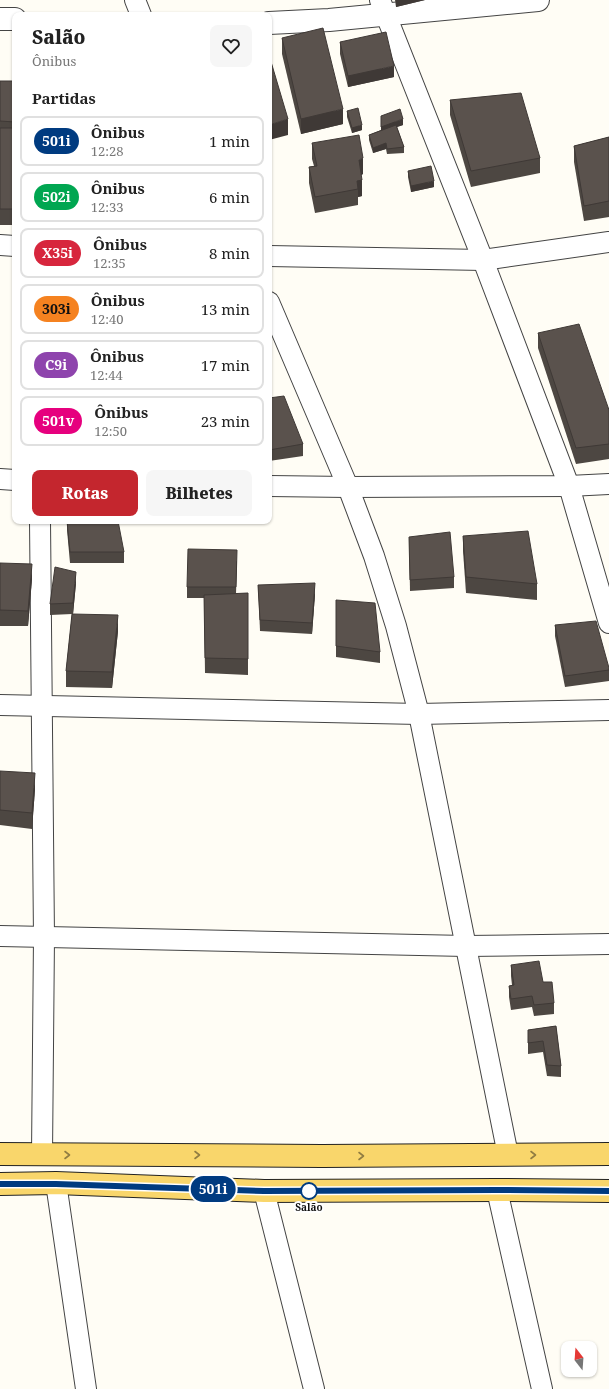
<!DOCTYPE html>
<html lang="pt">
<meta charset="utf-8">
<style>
:root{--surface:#fff;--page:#f6f6f6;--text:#222;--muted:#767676;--line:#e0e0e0;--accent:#c4262e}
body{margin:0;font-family:"Noto Serif",serif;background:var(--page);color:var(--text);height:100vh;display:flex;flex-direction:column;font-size:15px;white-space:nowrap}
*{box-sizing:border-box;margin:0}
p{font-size:13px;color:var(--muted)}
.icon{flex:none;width:22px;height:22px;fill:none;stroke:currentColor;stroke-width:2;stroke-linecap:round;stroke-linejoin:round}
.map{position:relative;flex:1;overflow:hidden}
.side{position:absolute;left:12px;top:12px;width:260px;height:512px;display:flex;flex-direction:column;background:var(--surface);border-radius:8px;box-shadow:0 1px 3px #0004}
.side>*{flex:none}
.badge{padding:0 8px;border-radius:13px;font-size:14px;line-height:26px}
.needle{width:26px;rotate:343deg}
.controls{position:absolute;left:561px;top:1341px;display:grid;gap:8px}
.controls a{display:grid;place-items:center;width:36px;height:36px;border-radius:8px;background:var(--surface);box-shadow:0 1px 3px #0004;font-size:20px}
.map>.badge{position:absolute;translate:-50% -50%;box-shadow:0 0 0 2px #fff}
h2{padding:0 20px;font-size:15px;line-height:36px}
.round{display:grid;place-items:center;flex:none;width:42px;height:42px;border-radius:8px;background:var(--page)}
.overview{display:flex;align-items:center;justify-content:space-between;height:68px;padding:0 20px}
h1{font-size:19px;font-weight:800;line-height:30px}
.action{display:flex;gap:8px;margin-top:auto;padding:8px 20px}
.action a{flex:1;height:46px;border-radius:8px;background:var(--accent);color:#fff;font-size:16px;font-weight:800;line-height:46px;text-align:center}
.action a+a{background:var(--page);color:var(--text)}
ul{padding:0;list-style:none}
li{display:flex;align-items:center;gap:12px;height:50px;margin:0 8px 6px;padding:0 12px;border:2px solid var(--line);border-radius:8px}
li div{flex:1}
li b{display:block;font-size:15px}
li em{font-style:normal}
li .badge{min-width:44px;font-weight:700;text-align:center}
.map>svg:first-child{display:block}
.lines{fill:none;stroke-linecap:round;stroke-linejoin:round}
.minor-casing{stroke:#444;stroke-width:22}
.tertiary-casing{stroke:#444;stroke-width:24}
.primary-casing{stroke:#222;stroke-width:24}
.minor{stroke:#fff;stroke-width:20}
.tertiary{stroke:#fff;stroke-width:22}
.primary{stroke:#f9d66b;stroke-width:22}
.wall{fill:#4d4742}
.shaded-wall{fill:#3f3936}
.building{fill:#5a524d;stroke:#3f3936}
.oneway{stroke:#917d42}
.line-casing{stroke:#fff;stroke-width:9}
.line{stroke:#003b80;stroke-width:6}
.stop-dot{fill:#fff;stroke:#003b80;stroke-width:2}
.labels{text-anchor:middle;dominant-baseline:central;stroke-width:4;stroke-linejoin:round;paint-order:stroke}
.stop-label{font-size:10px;font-weight:bold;fill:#111;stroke:#fff}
</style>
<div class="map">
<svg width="609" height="1389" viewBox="0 0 609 1389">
<rect width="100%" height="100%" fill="#fffdf5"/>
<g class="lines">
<defs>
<g id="minor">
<path d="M135 0 141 15"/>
<path d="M380 0 483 260 569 486 609 623"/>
<path d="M0 245 15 246"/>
<path d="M269 256 483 260 609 242"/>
<path d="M269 302 348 487 374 556 396 626 419 714 508 1155"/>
<path d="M0 479 15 480"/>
<path d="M269 486 348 487 569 486 609 484"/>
<path d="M40 521 44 937 42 1155"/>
<path d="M0 705 419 714 609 710"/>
<path d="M0 936 466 946 609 944"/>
<path d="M56 1183 86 1389"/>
<path d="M497 1190 542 1389"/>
<path d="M264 1191 314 1389"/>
</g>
<g id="tertiary">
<path d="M0 19H15"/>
<path d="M269 23 329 20 538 0"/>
</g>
<g id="primary">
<path d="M0 1154 322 1156 609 1154"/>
<path d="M0 1184 56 1183 264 1191 497 1190 609 1191"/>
</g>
</defs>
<use href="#minor" class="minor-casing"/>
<use href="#tertiary" class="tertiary-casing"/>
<use href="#primary" class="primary-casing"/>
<use href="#minor" class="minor"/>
<use href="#tertiary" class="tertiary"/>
<use href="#primary" class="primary"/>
</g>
<g class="wall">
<path d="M395 0H425L396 7Z"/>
<path d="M282 38 343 124 301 134 282 54Z"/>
<path d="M340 42 394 77 348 87 340 54Z"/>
<rect x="0" y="81" width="15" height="144"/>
<path d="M450 100 540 158V173L471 187 450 115Z"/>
<path d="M347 111 362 130 352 133 347 117Z"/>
<path d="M381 116 403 125 397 127 404 147V153L387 154 386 149 373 153 369 140V135L381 130Z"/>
<path d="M609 137V217L584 221 574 162V146Z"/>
<path d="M312 143 363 174 361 175 362 196 358 197V205L315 213 309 183V167L314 166 312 159Z"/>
<path d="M408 171 434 187 411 192 408 177Z"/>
<path d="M15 268V297H14Z"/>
<path d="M538 333 609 410V459L576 464 538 348Z"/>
<path d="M269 398 303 444V456L269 461Z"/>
<path d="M67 521 124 552V563H70L67 530Z"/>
<path d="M463 536 537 584V600L466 593 463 551Z"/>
<path d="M409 537 454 577V588L410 591Z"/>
<path d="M237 561 236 594 248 593V675L205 673 204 598H187V587Z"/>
<path d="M0 563 32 579 28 626H0Z"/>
<path d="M76 583 73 614 118 631 112 688 66 687V671L72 614 50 615V604Z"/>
<path d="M258 585 315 594 312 634 260 631Z"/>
<path d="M336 600 380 652V663L336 657Z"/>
<path d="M555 625 609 670V681L565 687 555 636Z"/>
<path d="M0 771 35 789 32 829 0 825Z"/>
<path d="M511 965 543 982 554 1003V1014L534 1016 532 1007 511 1010 509 997V986L512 985 511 976Z"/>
<path d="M556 1026 561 1066V1077L547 1076 543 1052 528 1054V1030Z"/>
</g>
<g class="shaded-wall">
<path d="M396 0H425L396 7Z"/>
<path d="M394 66V77L348 87V76Z"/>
<path d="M343 109V124L301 134V119Z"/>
<path d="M288 119V135L269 140V125Z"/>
<path d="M403 119V125L381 132V127Z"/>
<path d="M362 125V130L352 133V128Z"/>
<path d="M386 143V149L373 153V148Z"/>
<path d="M363 158V174L359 176V160Z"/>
<path d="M362 180V196L358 197V189L357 181Z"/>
<path d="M434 181V187L411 192V186Z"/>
<path d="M32 564V579L28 626V611Z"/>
<path d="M76 572V583L73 614V603Z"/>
<path d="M315 583V594L312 634V623Z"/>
<path d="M118 615V631L112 688V672Z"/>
<path d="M35 773V789L32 829V813Z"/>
</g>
<g class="building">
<path d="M323 28 343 109 301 119 282 38Z"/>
<path d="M386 32 394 66 348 76 340 42Z"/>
<path d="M269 55 288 119 269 125Z"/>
<path d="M0 81H15V122L0 121Z"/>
<path d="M521 93 540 158 471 171 450 100Z"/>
<path d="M358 108 362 125 352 128 347 111Z"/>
<path d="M400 109 403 119 381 127V116Z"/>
<path d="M396 125 404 147 387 149 386 143 373 148 369 135Z"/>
<rect x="0" y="128" width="15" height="81"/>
<path d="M359 135 363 158 359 160 362 180 357 181 358 189 315 197 309 167 317 166 312 143Z"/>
<path d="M609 137V201L584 206 574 146Z"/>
<path d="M431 166 434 181 411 186 408 171Z"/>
<path d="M15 268V286H14Z"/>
<path d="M579 324 609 410V444L576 448 538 333Z"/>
<path d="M284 396 303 444 269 450V398Z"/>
<path d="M67 521H118L124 552H70Z"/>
<path d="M528 531 537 584 466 577 463 536Z"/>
<path d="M450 532 454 577 410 580 409 537Z"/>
<path d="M188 549 237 550 236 587H187Z"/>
<path d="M0 563 32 564 28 611 0 610Z"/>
<path d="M55 567 76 572 73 603 50 604Z"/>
<path d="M315 583 312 623 260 620 258 585Z"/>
<path d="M248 593V659L205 658 204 595Z"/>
<path d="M336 600 375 603 380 652 336 646Z"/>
<path d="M72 614 118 615 112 672 66 671Z"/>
<path d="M596 621 609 668V670L565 676 555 625Z"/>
<path d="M0 771 35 773 32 813 0 810Z"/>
<path d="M539 961 543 982H552L554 1003 534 1005 532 996 511 999 509 986 514 985 511 965Z"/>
<path d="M556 1026 561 1066 547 1065 543 1041 528 1043V1030Z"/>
</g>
<defs><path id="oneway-chevron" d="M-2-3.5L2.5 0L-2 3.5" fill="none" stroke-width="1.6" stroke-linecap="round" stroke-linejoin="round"/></defs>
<g class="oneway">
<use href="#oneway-chevron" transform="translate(67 1155)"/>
<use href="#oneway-chevron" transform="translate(197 1155)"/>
<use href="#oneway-chevron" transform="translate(533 1155)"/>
<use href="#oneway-chevron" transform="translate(361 1156)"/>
</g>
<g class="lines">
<defs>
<path id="line" d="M0 1184H56L264 1191 497 1190 609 1191"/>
</defs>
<use href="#line" class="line-casing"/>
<use href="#line" class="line"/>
</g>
<circle class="stop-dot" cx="309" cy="1191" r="8"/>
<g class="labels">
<g class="stop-label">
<text x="309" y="1207">Salão</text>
</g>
</g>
</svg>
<div class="controls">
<a><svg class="needle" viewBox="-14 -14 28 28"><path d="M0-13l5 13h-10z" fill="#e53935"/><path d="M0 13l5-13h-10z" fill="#767676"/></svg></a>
</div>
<b class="badge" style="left:213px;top:1189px;background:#003b80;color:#fff">501i</b>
<section class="side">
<div class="overview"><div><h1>Salão</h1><p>Ônibus</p></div><a class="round"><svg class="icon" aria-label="heart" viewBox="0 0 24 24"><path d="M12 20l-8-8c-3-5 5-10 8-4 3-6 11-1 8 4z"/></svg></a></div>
<h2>Partidas</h2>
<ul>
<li><span class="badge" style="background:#003b80;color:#fff">501i</span><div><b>Ônibus</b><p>12:28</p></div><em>1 min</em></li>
<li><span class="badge" style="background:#00a651;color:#fff">502i</span><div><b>Ônibus</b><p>12:33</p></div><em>6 min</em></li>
<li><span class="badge" style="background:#d7263d;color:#fff">X35i</span><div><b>Ônibus</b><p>12:35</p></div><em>8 min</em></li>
<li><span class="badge" style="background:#f58220;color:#111">303i</span><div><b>Ônibus</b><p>12:40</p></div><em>13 min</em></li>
<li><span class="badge" style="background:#8e44ad;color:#fff">C9i</span><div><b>Ônibus</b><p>12:44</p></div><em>17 min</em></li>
<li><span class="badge" style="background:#e6007e;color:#fff">501v</span><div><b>Ônibus</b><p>12:50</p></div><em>23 min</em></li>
</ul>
<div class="action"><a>Rotas</a><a>Bilhetes</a></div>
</section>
</div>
